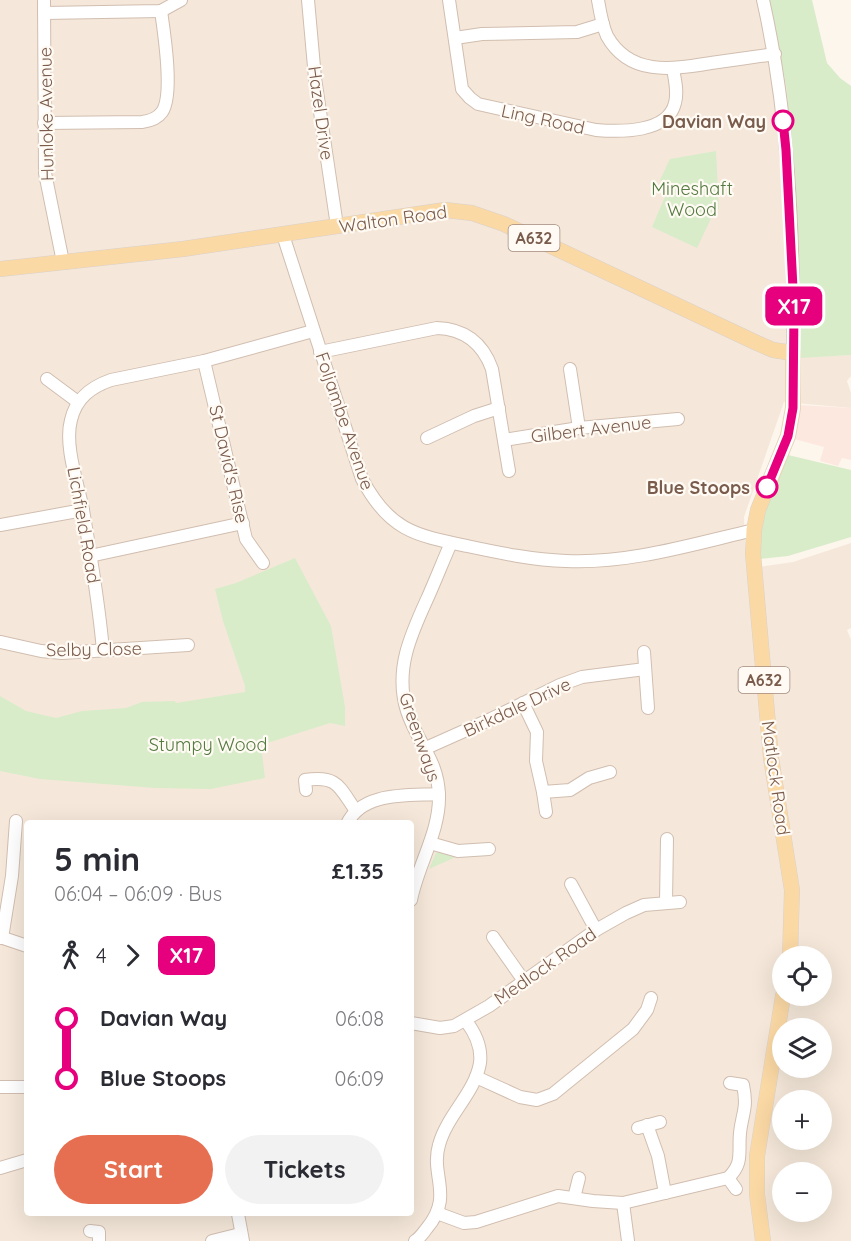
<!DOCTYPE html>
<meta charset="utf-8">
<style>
:root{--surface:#fff;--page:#f2f2f3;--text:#2b2b33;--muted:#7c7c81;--accent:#e76f51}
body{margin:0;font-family:Quicksand,sans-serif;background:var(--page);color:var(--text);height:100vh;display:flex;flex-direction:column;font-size:22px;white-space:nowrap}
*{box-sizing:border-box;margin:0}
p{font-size:20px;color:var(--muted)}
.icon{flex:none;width:33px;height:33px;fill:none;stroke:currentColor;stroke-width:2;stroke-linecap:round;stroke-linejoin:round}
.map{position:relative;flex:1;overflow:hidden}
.sheet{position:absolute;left:24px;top:820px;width:390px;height:396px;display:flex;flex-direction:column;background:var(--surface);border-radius:6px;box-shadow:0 6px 24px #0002}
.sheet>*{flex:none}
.badge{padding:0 12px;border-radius:9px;font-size:21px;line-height:39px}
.fabs{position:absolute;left:772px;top:946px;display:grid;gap:12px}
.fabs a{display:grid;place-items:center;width:60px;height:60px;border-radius:50%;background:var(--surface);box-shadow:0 6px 24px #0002;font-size:30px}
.map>.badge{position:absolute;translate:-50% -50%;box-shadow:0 0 0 3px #fff}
.legs{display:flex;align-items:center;gap:9px;height:66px;padding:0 30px;font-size:20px}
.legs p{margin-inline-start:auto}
.head{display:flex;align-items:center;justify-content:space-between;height:102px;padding:0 30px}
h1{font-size:33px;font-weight:700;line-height:45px}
.button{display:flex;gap:12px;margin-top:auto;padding:12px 30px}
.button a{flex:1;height:69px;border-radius:36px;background:var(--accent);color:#fff;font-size:24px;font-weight:700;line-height:69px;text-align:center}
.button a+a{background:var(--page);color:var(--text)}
ul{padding:0 30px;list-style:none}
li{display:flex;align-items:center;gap:21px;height:60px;font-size:22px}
li i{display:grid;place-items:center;width:9px;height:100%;margin:0 8px;background:currentColor}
li i::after{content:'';width:15px;height:15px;margin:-8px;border:4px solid;border-radius:50%;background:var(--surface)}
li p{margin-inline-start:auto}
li:first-child i{background:linear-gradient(#0000 50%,currentColor 0)}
li:last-child i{background:linear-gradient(currentColor 50%,#0000 0)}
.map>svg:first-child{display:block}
.residential{fill:#f5e8da;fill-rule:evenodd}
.commercial{fill:#fde8e0}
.green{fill:#d8ecc9}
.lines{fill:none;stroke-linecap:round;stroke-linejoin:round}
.minor-casing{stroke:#d1beb0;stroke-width:14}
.major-casing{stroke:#dad1cd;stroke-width:16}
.minor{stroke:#fff;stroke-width:12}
.major{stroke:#fbd9a5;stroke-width:15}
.line-1-casing{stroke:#fff;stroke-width:14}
.line-1{stroke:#e6007e;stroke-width:9}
.stop-1-dot{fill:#fff;stroke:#e6007e;stroke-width:3}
.labels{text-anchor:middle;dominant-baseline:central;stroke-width:4.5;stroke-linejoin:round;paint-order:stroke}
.shield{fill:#fffaf3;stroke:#a28b7f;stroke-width:1.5}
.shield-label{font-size:16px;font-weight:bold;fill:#7a5c4d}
.street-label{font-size:18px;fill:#7a5c4d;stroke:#fffaf3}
.stop-label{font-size:18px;font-weight:bold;fill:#7a5c4d;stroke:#fffaf3;text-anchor:end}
.park-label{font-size:18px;fill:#537a41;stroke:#fffaf3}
</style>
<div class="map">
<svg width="851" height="1241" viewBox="0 0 851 1241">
<rect width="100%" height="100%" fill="#fdf6ec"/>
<path class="residential" d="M0 0H769L786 85 792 146 800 357 851 355V376L847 381 851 393V408L784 402 744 517 746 569 793 562 851 543V628L847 630 851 640V1241H0ZM27 824H411V1214H27ZM783 957H822V996H783ZM783 1029H822V1068H783ZM783 1101H822V1140H783ZM783 1173H822V1212H783Z"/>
<path class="commercial" d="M800 405 851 408V460L842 458 838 466 820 461 824 447 794 439Z"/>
<g class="green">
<path d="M769 0H812L827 63 840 78 851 86V355L800 358 792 146 786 85Z"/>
<path d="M716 151 719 209 715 210 697 248 652 227 670 185 660 180 670 159Z"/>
<path d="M784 454 851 470V537L788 556 760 559 761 533 767 498Z"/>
<path d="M295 558 331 626 345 707V726L330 723 261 745 265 778 211 789 155 788 40 779 0 771V696L26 711 56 718 82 711 126 708 142 702 175 701 176 703 245 692V686L223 621 215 589 236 583Z"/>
<path d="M441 851 458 856 429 869 436 853Z"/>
</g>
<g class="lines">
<defs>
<g id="minor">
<path d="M44 0 45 173 63 262"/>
<path d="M308 0 315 78 337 226"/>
<path d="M449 0 462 89 470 98 478 104 596 130C620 132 668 133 675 103 678 92 675 80 673 69"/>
<path d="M598 0C600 12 602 25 607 36 630 77 673 69 711 63 732 60 754 57 775 54"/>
<path d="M763 0C789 115 794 235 793 353"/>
<path d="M44 13 161 11 181 0"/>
<path d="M455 38 482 34 577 32 603 24"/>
<path d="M44 123 142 122C150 121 157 119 162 112 174 95 164 32 161 11"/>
<path d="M283 235 362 479C389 530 414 535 467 546 500 553 533 560 566 561 629 564 693 544 754 530"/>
<path d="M320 352 437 328C465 329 483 344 492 369L509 471"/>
<path d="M204 361 246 539 263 563"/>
<path d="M570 369 579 428"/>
<path d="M47 379 78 402"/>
<path d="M427 438 474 416 499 408"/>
<path d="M504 440 579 428 678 419"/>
<path d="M0 525 83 510"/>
<path d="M90 556 243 523"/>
<path d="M1 642 41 651 62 653 188 645"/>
<path d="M103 651C99 603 91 557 83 510 78 484 64 445 71 420 76 398 91 387 111 380L204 361 313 331"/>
<path d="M644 652 648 708"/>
<path d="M523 703 537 732 536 761 543 792 546 812"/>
<path d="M426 748 491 719 560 685 582 677 645 669"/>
<path d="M306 790 305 780C338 775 339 787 356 811"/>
<path d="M543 792 570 790 589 778 610 772"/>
<path d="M347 824C362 791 409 796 439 794"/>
<path d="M430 843 458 851 489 849"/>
<path d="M571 884 596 930"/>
<path d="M411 900C418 864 440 832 439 795 438 760 417 742 407 711 394 670 411 634 428 597 436 579 443 561 451 543"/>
<path d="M666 902 667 839"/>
<path d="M0 937 27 946"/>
<path d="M493 937 524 981"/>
<path d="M2 938 12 876 16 821"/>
<path d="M411 1023 440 1028 454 1026 489 1006 596 930 626 913 644 905 680 902"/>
<path d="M476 1077 520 1097 537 1100 553 1094 633 1029 647 1010 651 998"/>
<path d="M0 1087H27"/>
<path d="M647 1125 658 1156 665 1193"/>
<path d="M638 1128 660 1122"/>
<path d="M0 1168 27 1160"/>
<path d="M728 1178 736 1189"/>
<path d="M574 1198 579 1178"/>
<path d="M623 1203 628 1241"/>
<path d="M437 1213 464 1223 476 1222 558 1196 593 1201 623 1203 728 1178C744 1163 738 1152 740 1133 742 1113 748 1109 743 1085L730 1083"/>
<path d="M238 1214 243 1241"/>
<path d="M90 1231 99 1232V1241"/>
<path d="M212 1241 240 1234"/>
<path d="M415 1241C420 1238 423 1233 427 1228 454 1196 430 1175 439 1145 447 1115 475 1093 480 1063 482 1047 476 1034 466 1021"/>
</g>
<g id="major">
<path d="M0 269 183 249 445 210 472 213 504 224 757 343 773 350 793 353V408L788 436 758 510 754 530 753 554 771 758 792 890 790 957"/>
<path d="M763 1241 757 1194V1156L783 996"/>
</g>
</defs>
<use href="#minor" class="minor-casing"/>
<use href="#major" class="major-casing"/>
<use href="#minor" class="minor"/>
<use href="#major" class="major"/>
</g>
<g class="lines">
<defs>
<path id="line-1" d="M767 487 788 436 793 408 794 308 786 150 783 121"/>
</defs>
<use href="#line-1" class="line-1-casing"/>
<use href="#line-1" class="line-1"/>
</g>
<g class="stop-1-dot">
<circle cx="783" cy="121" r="10"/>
<circle cx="767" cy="487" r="10"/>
</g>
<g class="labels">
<g class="shield">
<rect x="508.5" y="225" width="51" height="26" rx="4.5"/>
<rect x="738.5" y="667" width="51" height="26" rx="4.5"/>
</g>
<g class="shield-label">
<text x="534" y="238">A632</text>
<text x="764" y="680">A632</text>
</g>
<g class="street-label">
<text transform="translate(321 113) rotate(82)">Hazel Drive</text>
<text transform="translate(46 114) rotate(-91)">Hunloke Avenue</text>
<text transform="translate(543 119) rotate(12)">Ling Road</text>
<text transform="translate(393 219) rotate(-8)">Walton Road</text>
<text transform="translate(345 421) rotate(71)">Foljambe Avenue</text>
<text transform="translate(591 429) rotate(-7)">Gilbert Avenue</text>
<text transform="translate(229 464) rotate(77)">St David's Rise</text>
<text transform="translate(84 525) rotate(80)">Lichfield Road</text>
<text transform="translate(94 649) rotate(-1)">Selby Close</text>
<text transform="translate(517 707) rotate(-25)">Birkdale Drive</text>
<text transform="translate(420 737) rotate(71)">Greenways</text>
<text transform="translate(776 778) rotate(82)">Matlock Road</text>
<text transform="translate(545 966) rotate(-35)">Medlock Road</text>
</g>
<g class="stop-label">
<text x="766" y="121">Davian Way</text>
<text x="750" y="487">Blue Stoops</text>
</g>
<g class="park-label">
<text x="692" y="188">Mineshaft<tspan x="692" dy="21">Wood</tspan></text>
<text x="208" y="744">Stumpy Wood</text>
</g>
</g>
</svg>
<div class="fabs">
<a><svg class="icon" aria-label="locate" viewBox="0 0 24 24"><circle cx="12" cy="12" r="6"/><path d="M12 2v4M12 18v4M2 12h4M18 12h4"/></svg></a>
<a><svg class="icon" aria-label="layers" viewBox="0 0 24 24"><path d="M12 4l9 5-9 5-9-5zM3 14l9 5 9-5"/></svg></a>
<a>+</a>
<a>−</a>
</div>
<b class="badge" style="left:794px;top:306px;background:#e6007e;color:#fff">X17</b>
<section class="sheet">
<div class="head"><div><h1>5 min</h1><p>06:04 – 06:09 · Bus</p></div><b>£1.35</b></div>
<div class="legs"><svg class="icon" aria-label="walk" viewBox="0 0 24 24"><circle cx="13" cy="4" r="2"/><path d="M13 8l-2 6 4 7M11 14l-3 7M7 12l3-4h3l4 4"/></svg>4<svg class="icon" aria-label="forward" viewBox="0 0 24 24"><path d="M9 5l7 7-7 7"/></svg><b class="badge" style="background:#e6007e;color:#fff">X17</b></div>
<ul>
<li><i style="color:#e6007e"></i><b>Davian Way</b><p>06:08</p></li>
<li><i style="color:#e6007e"></i><b>Blue Stoops</b><p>06:09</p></li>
</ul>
<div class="button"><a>Start</a><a>Tickets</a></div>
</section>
</div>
